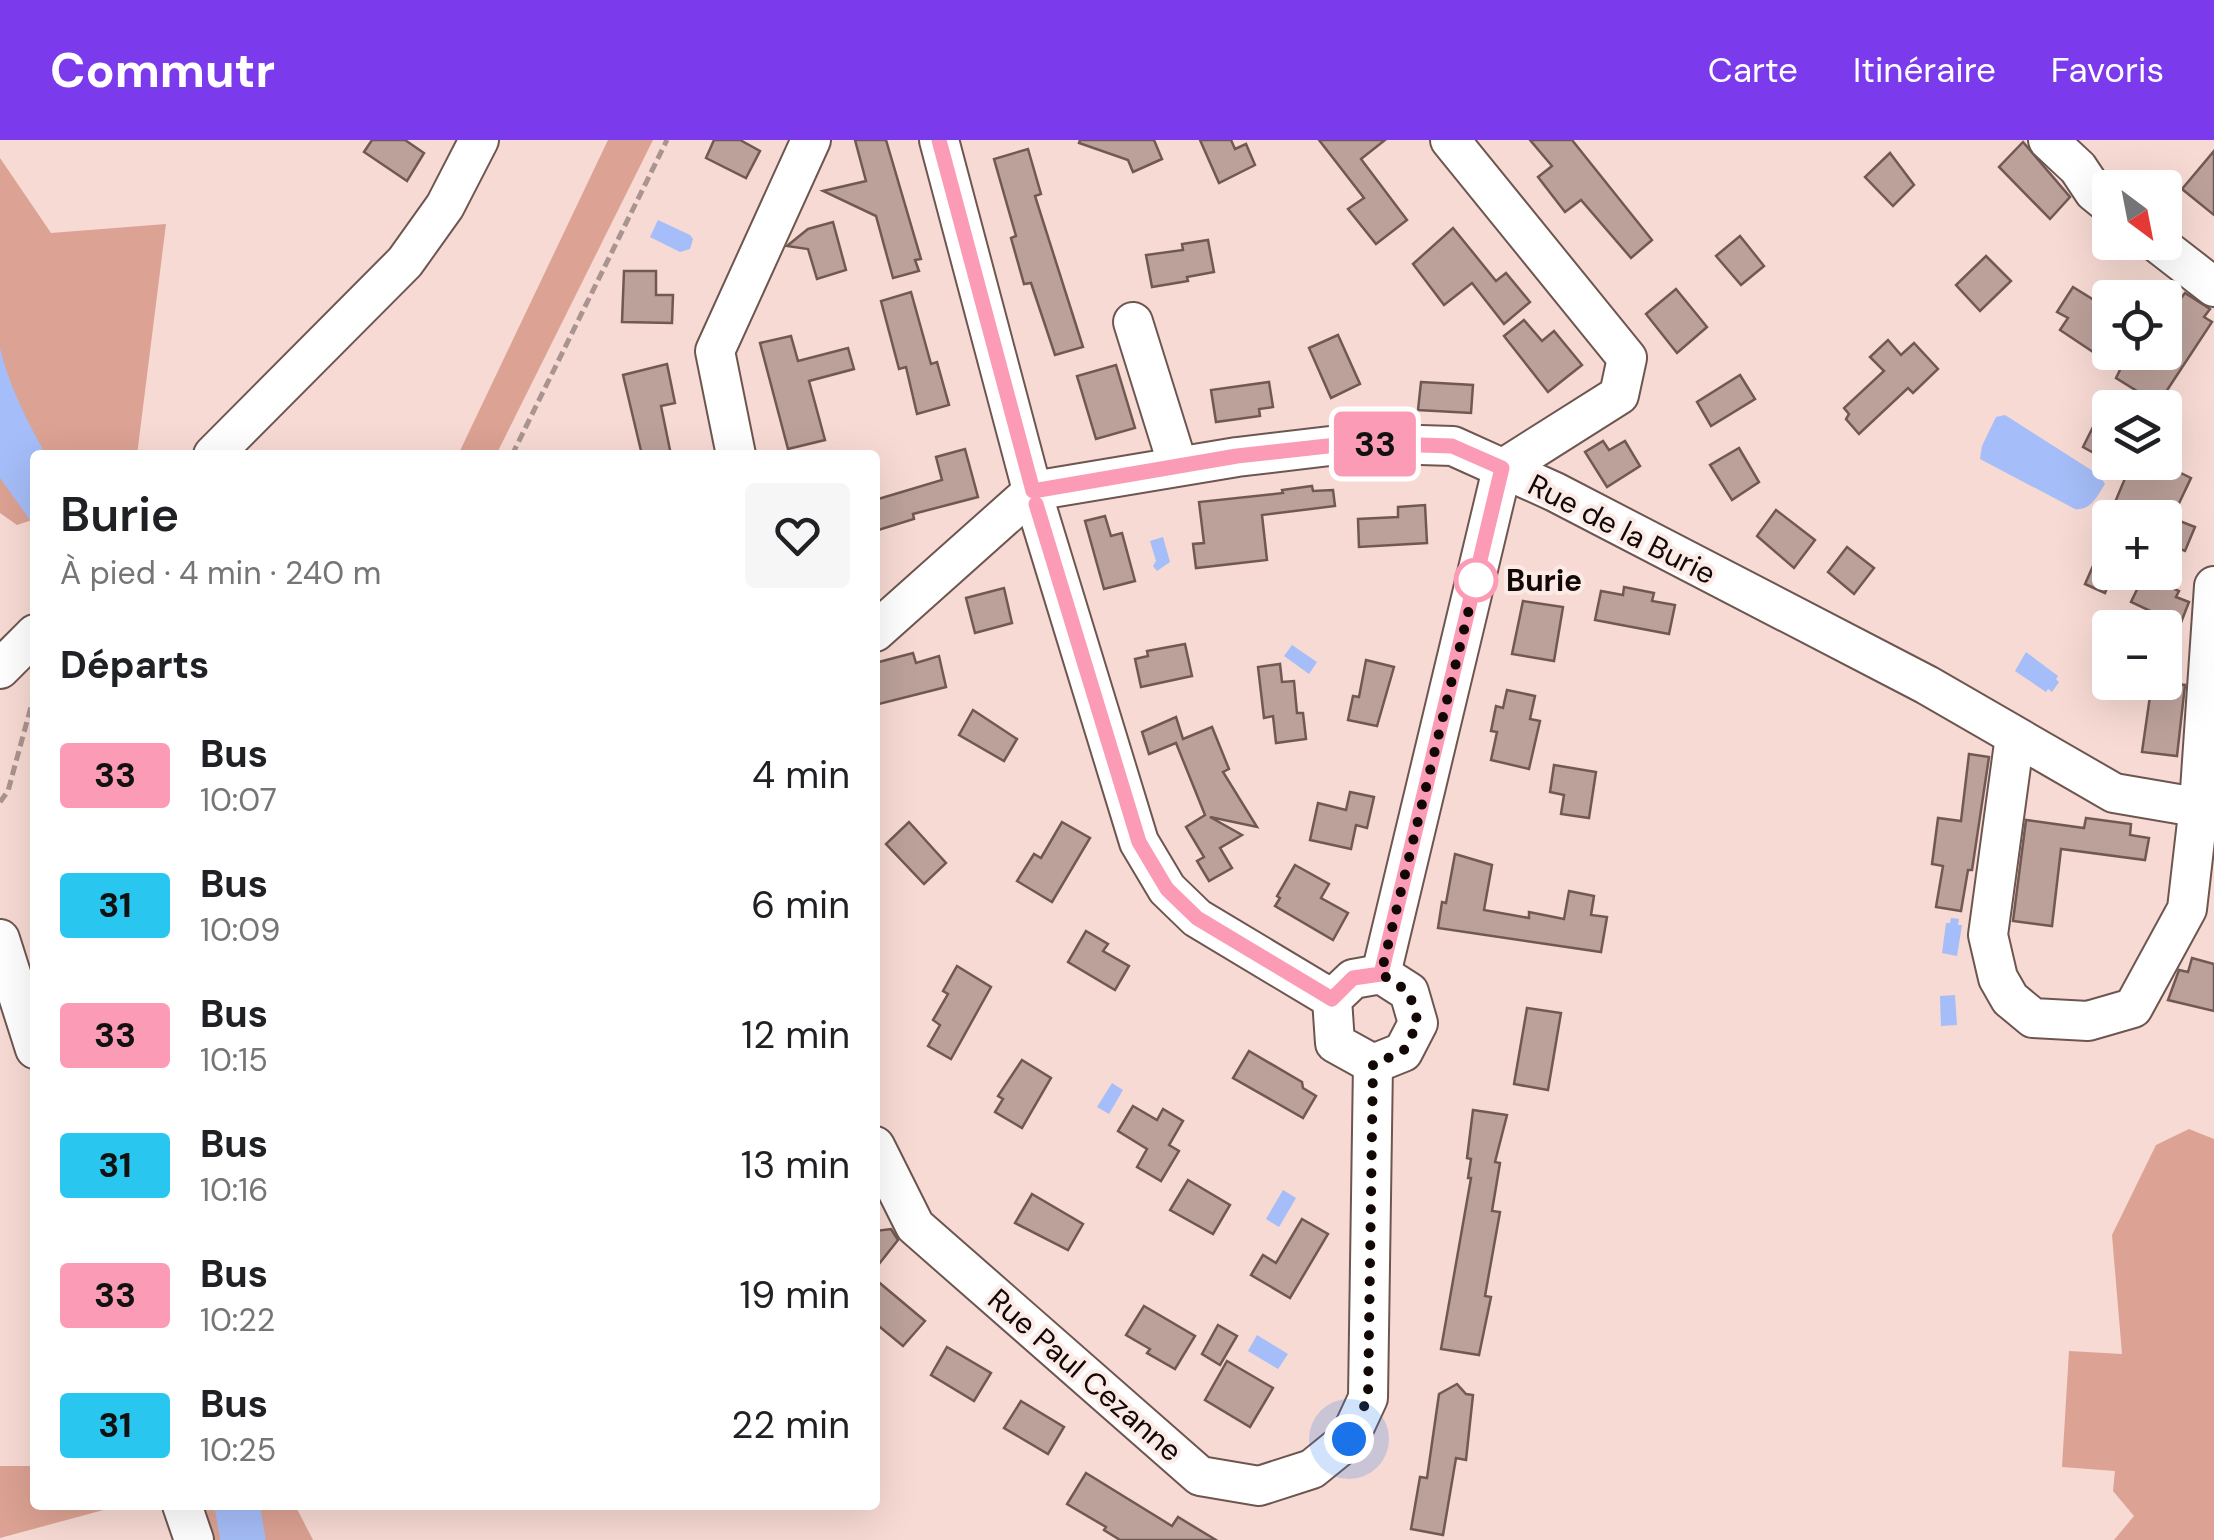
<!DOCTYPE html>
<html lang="fr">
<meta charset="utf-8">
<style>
:root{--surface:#fff;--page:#f6f6f6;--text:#202124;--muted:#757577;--accent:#7c3aed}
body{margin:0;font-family:"DM Sans",sans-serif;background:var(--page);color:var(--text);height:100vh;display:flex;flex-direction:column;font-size:38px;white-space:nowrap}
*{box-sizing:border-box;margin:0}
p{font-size:32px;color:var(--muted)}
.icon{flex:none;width:55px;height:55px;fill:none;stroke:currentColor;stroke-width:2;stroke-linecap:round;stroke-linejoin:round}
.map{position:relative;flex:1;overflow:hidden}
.details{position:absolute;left:30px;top:310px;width:850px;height:1060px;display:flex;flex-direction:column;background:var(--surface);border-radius:10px;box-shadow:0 10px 40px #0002}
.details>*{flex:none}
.badge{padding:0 20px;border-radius:8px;font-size:35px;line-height:65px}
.needle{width:65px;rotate:148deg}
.controls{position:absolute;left:2092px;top:30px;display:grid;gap:20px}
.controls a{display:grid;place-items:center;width:90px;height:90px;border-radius:10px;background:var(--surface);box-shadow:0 10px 40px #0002;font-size:50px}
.you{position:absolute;width:50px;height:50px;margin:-25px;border:8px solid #fff;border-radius:50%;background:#1a73e8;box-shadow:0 0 0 15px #1a73e833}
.map>.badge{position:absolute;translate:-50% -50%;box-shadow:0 0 0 5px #fff}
h2{padding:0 30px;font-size:38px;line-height:90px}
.round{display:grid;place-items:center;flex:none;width:105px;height:105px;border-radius:10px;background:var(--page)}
.summary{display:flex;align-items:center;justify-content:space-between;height:170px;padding:0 30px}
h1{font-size:48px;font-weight:600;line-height:75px}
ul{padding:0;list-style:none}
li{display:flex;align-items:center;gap:30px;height:130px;padding:0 30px}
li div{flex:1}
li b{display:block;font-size:38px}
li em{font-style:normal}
li .badge{min-width:110px;font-weight:700;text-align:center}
header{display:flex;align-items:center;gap:60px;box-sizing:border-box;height:140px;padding:0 50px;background:var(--accent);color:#fff}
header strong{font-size:48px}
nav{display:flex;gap:55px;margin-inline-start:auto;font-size:35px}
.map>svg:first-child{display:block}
.green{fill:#dca293}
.water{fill:#a5bdf8}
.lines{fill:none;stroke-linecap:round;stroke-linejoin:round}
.river{stroke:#a5bdf8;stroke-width:45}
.building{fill:#bca19a;stroke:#715953;stroke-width:2.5}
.minor-casing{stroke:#6e5650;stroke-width:42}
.path{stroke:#aa948f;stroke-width:5;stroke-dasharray:10 5;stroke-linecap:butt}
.minor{stroke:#fff;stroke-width:38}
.line-casing{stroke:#fff;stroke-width:22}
.line{stroke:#fb9bb5;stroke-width:15}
.walk{stroke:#120907;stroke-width:10;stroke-dasharray:0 18}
.stop-dot{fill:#fff;stroke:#fb9bb5;stroke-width:5}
.labels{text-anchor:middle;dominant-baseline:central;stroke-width:8;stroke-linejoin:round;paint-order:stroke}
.street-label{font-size:30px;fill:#120907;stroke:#fceae6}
.stop-label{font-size:30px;font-weight:bold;fill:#120907;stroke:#fceae6;text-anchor:start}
</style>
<header>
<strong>Commutr</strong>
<nav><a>Carte</a><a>Itinéraire</a><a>Favoris</a></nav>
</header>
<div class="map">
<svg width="2214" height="1400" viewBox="0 0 2214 1400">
<rect width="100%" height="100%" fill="#f7dad3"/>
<g class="green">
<path d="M608 0H653L496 315H458Z"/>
<path d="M0 18 51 93 166 84 137 315H35V379L17 385 0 373Z"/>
<path d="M2189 989 2214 999V1400H2114L2134 1376 2113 1351 2115 1331 2062 1327 2069 1211 2122 1214 2112 1095 2156 1005Z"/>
<path d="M0 1326H35V1365H122L0 1398Z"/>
<path d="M202 1365H226L235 1400H212Z"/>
<path d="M244 1365H295L313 1400H251Z"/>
</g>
<g class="water">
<path d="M658 80 690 95 693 99 690 109 680 112 650 97Z"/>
<path d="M0 208C9 246 27 281 46 315H35V387L0 338Z"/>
<path d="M2005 275 2099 335 2105 344C2097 356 2091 371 2075 369L1980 319 1982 306 1996 277Z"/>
<path d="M1163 397 1170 422 1157 431 1153 426 1156 421 1150 401Z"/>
<path d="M1292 505 1317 522 1309 534 1284 516Z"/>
<path d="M2026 512 2058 536 2056 539 2059 542 2052 552 2048 549 2046 552 2015 531Z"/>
<path d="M1951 778 1959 779 1958 785H1962L1957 816 1942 813 1946 783H1950Z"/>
<path d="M1955 855 1957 885 1941 886 1940 856Z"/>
<path d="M1112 943 1123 950 1109 974 1097 967Z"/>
<path d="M1283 1050 1296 1058 1279 1087 1266 1079Z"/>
<path d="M1257 1195 1288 1214 1278 1229 1248 1211Z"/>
</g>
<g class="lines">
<path class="river" d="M237 1365 243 1400"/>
</g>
<g class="building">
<path d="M372 0H405L424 13 407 41 364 12Z"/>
<path d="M714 0H740L760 11 746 38 706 18Z"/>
<path d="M855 0H886L921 119 915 120 919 131 893 138 876 76 823 51 866 41Z"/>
<path d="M1080 0H1154L1162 19 1133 32 1128 20 1079 3Z"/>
<path d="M1200 0H1231L1235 9 1246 4 1255 25 1219 43Z"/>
<path d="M1319 0H1385L1361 19 1407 80 1376 104 1348 69 1364 58Z"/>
<path d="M1530 0H1572L1652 100 1631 118 1581 60 1565 72 1538 37 1552 26Z"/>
<path d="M2023 2 2070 57 2050 79 1999 27Z"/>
<path d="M1028 9 1041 54 1035 56 1083 207 1055 215 1031 143 1024 144 1011 98 1016 96 994 19Z"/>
<path d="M2214 11V75L2182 49Z"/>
<path d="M1890 13 1914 45 1893 66 1865 37Z"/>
<path d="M833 82 846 130 817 139 808 109 787 106 808 89Z"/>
<path d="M1453 88 1496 141 1506 133 1530 162 1504 184 1472 143 1444 165 1413 124Z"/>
<path d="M1740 96 1764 126 1741 145 1716 116Z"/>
<path d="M1208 100 1214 132 1187 137 1188 141 1152 147 1146 115 1183 110 1182 104Z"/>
<path d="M1986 116 2011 141 1980 171 1956 145Z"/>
<path d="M624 131H656V155H673L672 183 622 182Z"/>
<path d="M2073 147 2110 170V212H2165V147L2181 158 2185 153 2210 169 2204 177 2212 182 2158 264 2116 238 2120 230 2060 190 2068 178 2057 172Z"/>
<path d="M1676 149 1707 187 1677 213 1646 174Z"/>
<path d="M911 152 931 224 937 222 949 265 917 274 906 227 899 229 881 161Z"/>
<path d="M1524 180 1542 201 1554 191 1582 225 1548 252 1504 196Z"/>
<path d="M1338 195 1360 244 1331 258 1309 208Z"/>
<path d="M791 196 798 221 848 208 854 229 809 241 825 300 788 309 760 203Z"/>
<path d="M1888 200 1901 215 1914 203 1938 229 1913 253 1908 248 1859 294 1846 279 1849 274 1844 268 1884 231 1870 217Z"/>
<path d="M667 224 675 263 661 266 671 315H642L623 235Z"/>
<path d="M1116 225 1135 288 1096 299 1077 236Z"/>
<path d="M1740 235 1755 259 1711 286 1697 262Z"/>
<path d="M1269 242 1273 267 1259 269 1260 276 1216 282 1211 250Z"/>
<path d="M1421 242 1473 245 1471 273 1418 270Z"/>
<path d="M2095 283 2110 291V322H2158L2191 338 2172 378 2195 387 2185 411 2165 403V378H2137L2113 367 2126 336 2103 322H2110L2083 307Z"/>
<path d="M1603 301 1609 310 1625 301 1640 326 1607 347 1585 312Z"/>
<path d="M1739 308 1759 342 1732 360 1710 325Z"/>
<path d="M965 309 978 357 913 374 914 379 875 391V360L942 340 936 317Z"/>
<path d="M1312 346 1313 351 1333 350 1335 366 1262 375 1267 420 1196 428 1193 404 1204 403 1199 362 1283 353 1282 350Z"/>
<path d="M1425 365 1427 403 1359 407 1358 379 1398 377V367Z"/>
<path d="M1776 370 1815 400 1794 428 1757 396Z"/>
<path d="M1105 376 1111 396 1122 393 1135 441 1104 449 1085 381Z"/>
<path d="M1847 407 1874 428 1854 454 1828 432Z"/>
<path d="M2171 425 2164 444 2179 451 2176 457 2189 462 2180 485 2131 462 2144 435 2165 432V427Z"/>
<path d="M2093 426 2112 435 2105 453 2085 444Z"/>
<path d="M1624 447 1654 453 1652 461 1675 465 1669 494 1595 480 1601 451 1623 455Z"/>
<path d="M1004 448 1012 483 975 493 966 458Z"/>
<path d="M1523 461 1563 467 1554 521 1512 514Z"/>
<path d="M1185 504 1192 536 1141 547 1135 519 1148 516 1147 511Z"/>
<path d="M913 513 916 523 939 516 946 547 875 565V523Z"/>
<path d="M1366 520 1394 527 1377 586 1348 580 1353 556 1359 557Z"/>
<path d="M1280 524 1282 542 1294 541 1297 573H1303L1306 599 1276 603 1273 576 1264 578 1258 527Z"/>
<path d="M2152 542 2185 545 2177 616 2142 612Z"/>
<path d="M1507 550 1535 556 1530 579 1540 581 1529 629 1491 620 1497 592 1491 591 1496 566 1503 568Z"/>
<path d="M973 570 1017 599 1004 621 959 595Z"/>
<path d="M1176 577 1183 599 1212 587 1229 629 1223 632 1257 687 1210 677 1242 695 1220 708 1232 728 1209 741 1197 721 1204 717 1186 687 1205 675 1176 603 1149 614 1142 592Z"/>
<path d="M1969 614 1989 617 1972 730H1968L1961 771 1936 767 1943 726 1932 724 1938 678 1961 681Z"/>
<path d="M1554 625 1596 632 1589 678 1561 674 1564 655 1550 652Z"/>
<path d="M1350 652 1374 657 1367 688 1356 685 1351 709 1310 700 1318 663 1346 670Z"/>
<path d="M2086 678 2131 684 2130 695 2149 698 2145 720 2061 709 2052 786 2013 781 2026 680 2084 688Z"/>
<path d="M909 682 946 723 924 744 886 704Z"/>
<path d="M1062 682 1090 698 1052 762 1017 741 1034 714 1041 718Z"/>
<path d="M1455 714 1492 725 1484 770 1529 778V772L1564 779 1569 751 1594 756 1591 775 1607 777 1601 812 1438 788 1442 762 1446 763Z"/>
<path d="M1295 725 1329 744 1321 758 1348 773 1333 800 1275 766 1280 758 1277 756Z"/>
<path d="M1086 791 1108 804 1103 811 1129 826 1115 850 1068 822Z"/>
<path d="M2192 818 2214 824V871L2168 860 2179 830 2188 832Z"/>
<path d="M957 826 991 847 951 919 928 906 940 885 933 880 948 854 943 851Z"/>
<path d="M1527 868 1561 873 1548 950 1514 944Z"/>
<path d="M1249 911 1302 942 1303 948 1316 956 1303 978 1233 938Z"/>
<path d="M1022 920 1051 938 1022 988 995 972 1003 959 998 956Z"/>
<path d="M1133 966 1157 980 1163 969 1183 981 1169 1005 1179 1011 1161 1041 1137 1027 1147 1009 1118 991Z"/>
<path d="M1473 970 1507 975 1495 1022 1500 1023 1492 1071 1500 1072 1485 1156 1491 1157 1479 1215 1441 1209 1471 1038H1468L1471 1019 1467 1018Z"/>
<path d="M1188 1040 1230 1065 1213 1094 1170 1070Z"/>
<path d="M1032 1054 1083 1084 1068 1110 1015 1083Z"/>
<path d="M1302 1079 1328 1094 1290 1158 1251 1135 1263 1115 1276 1123Z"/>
<path d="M891 1089 898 1100 875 1129V1091Z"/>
<path d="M875 1139 925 1181 903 1206 875 1183Z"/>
<path d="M1144 1166 1195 1196 1175 1229 1147 1213 1150 1209 1126 1195Z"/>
<path d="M1218 1185 1237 1196 1220 1225 1202 1214Z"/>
<path d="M947 1207 991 1233 974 1261 931 1235Z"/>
<path d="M1227 1221 1273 1248 1250 1287 1205 1260Z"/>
<path d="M1457 1244 1466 1254 1473 1255 1466 1320 1456 1318 1443 1395 1411 1389 1420 1337 1427 1338 1439 1254Z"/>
<path d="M1021 1261 1064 1287 1048 1314 1004 1288Z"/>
<path d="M1086 1333 1172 1386 1178 1377 1216 1400H1120L1104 1390 1106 1387 1067 1364Z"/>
</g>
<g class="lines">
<defs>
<g id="minor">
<path d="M939 0 1036 365 1139 702 1167 749 1197 778 1332 859"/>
<path d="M1450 0 1627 218 1619 255 1502 329"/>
<path d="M2048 0 2078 28 2094 52 2110 65"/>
<path d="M2156 102 2214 147"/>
<path d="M1133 182 1178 326"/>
<path d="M213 315 405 122 445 66 479 0"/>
<path d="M736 315 715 211 811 0"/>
<path d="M2214 446 2199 665 2214 676"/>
<path d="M875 492 1033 351 1237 317 1355 303 1453 306 1555 352 1927 545 2114 653 2190 666 2199 665 2187 769 2133 868 2088 881 2033 878 2010 859 1998 838 1988 795 2015 596"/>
<path d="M0 529 35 494"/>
<path d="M0 799 35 909"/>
<path d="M1381 834 1502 329"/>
<path d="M1381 834 1409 852 1418 883 1403 912 1373 924 1335 903 1332 859 1353 839Z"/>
<path d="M875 1006 915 1086 1200 1336 1259 1346 1312 1329 1349 1299 1368 1258 1373 924"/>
<path d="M182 1365 194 1400"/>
</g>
</defs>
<use href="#minor" class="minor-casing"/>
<g class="path">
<path d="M512 315 667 0"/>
<path d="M0 662 8 651 35 552"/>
</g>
<use href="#minor" class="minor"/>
</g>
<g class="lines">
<defs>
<path id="line" d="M939 0 1033 351 1237 316 1355 303 1452 306 1502 328 1381 834 1353 838 1332 859 1197 778 1167 749 1139 702 1036 364"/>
</defs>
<use href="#line" class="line-casing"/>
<use href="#line" class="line"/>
<path class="walk" d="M1349 1299 1368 1258 1373 924 1403 912 1418 883 1409 852 1381 834 1476 440"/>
</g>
<circle class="stop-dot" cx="1476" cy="440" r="20"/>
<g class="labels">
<g class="street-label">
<text transform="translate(1622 389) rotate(27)">Rue de la Burie</text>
<text transform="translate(1085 1235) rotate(41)">Rue Paul Cezanne</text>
</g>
<g class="stop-label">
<text x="1506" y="440">Burie</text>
</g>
</g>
</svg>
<div class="controls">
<a><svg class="needle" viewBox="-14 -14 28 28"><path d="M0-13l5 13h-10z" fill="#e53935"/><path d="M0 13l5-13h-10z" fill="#757577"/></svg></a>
<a><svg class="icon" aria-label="locate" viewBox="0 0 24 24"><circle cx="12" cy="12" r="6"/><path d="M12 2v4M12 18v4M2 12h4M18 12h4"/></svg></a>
<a><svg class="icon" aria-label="layers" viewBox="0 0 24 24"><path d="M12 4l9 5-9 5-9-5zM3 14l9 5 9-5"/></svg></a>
<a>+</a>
<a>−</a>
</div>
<div class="you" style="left:1349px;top:1299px"></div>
<b class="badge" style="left:1375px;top:304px;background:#fb9bb5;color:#111">33</b>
<section class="details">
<div class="summary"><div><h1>Burie</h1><p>À pied · 4 min · 240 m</p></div><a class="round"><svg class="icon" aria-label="heart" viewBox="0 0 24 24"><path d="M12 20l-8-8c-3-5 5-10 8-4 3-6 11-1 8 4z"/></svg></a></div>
<h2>Départs</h2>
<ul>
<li><span class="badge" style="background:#fb9bb5;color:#111">33</span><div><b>Bus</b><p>10:07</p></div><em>4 min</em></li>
<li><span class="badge" style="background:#29c7ef;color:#111">31</span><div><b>Bus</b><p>10:09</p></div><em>6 min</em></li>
<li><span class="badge" style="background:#fb9bb5;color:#111">33</span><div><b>Bus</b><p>10:15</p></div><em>12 min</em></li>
<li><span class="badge" style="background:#29c7ef;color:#111">31</span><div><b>Bus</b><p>10:16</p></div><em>13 min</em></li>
<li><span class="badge" style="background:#fb9bb5;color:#111">33</span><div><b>Bus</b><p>10:22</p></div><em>19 min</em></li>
<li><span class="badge" style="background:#29c7ef;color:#111">31</span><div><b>Bus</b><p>10:25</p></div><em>22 min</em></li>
</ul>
</section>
</div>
